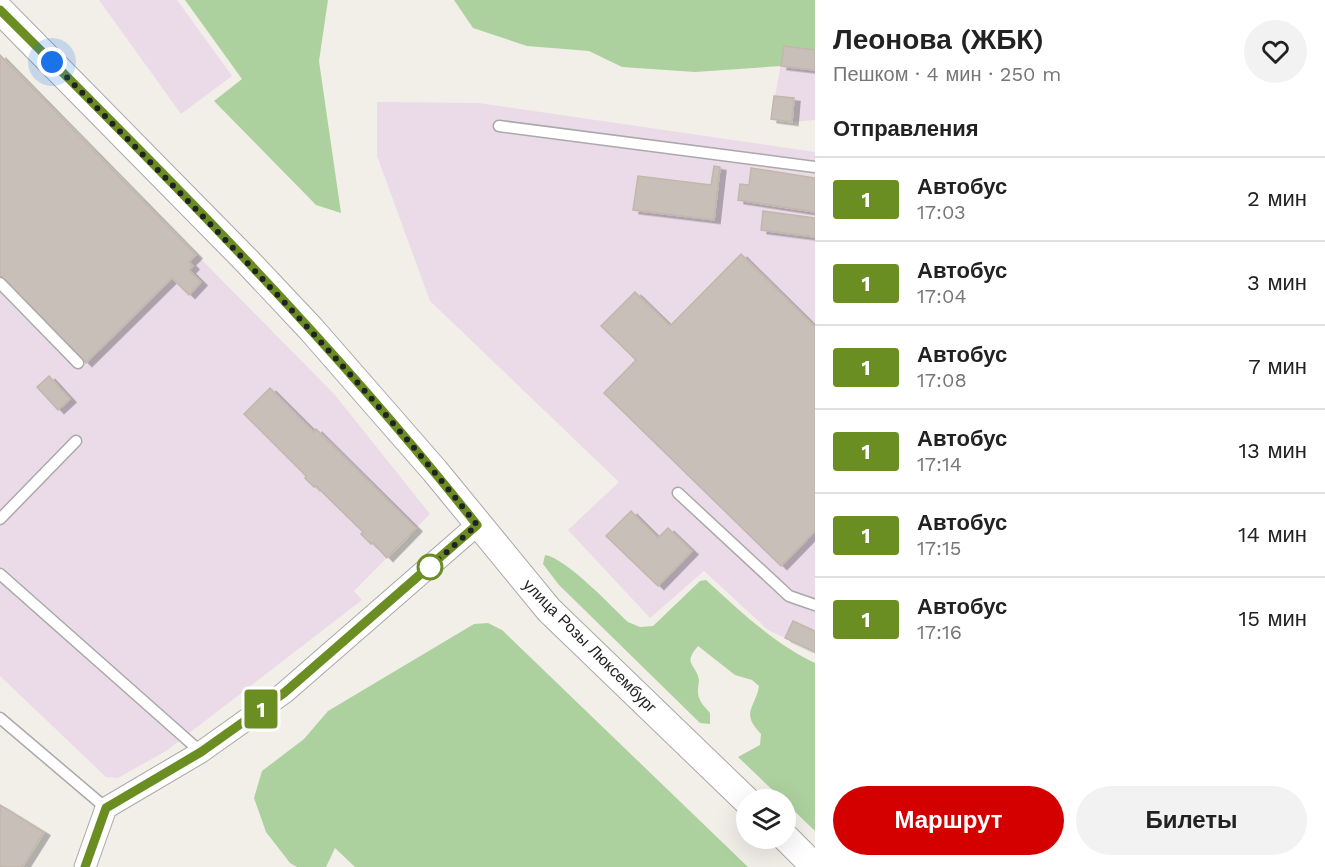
<!DOCTYPE html>
<html lang="ru">
<meta charset="utf-8">
<style>
:root{--surface:#fff;--page:#f2f2f2;--text:#222;--muted:#767676;--line:#e0e0e0;--accent:#d40000}
body{margin:0;font-family:"Work Sans",sans-serif;background:var(--page);color:var(--text);height:100vh;display:flex;flex-direction:column;font-size:22px;white-space:nowrap}
*{box-sizing:border-box;margin:0}
p{font-size:20px;color:var(--muted)}
.icon{flex:none;width:33px;height:33px;fill:none;stroke:currentColor;stroke-width:2;stroke-linecap:round;stroke-linejoin:round}
.map{position:relative;flex:1;overflow:hidden}
.details{display:flex;flex-direction:column;background:var(--surface);width:510px}
.details>*{flex:none}
.badge{padding:0 12px;border-radius:4px;font-size:21px;line-height:39px}
.tools{position:absolute;left:736px;top:789px;display:grid;gap:12px}
.tools a{display:grid;place-items:center;width:60px;height:60px;border-radius:50%;background:var(--surface);box-shadow:0 6px 24px #0002;font-size:30px}
.you{position:absolute;width:30px;height:30px;margin:-15px;border:4px solid #fff;border-radius:50%;background:#1a73e8;box-shadow:0 0 0 9px #1a73e833}
.map>.badge{position:absolute;translate:-50% -50%;box-shadow:0 0 0 3px #fff}
h2{padding:0 18px;font-size:22px;line-height:54px}
.round{display:grid;place-items:center;flex:none;width:63px;height:63px;border-radius:32px;background:var(--page)}
.headline{display:flex;align-items:center;justify-content:space-between;height:102px;padding:0 18px}
h1{font-size:28px;font-weight:600;line-height:45px}
.action{display:flex;gap:12px;margin-top:auto;padding:12px 18px}
.action a{flex:1;height:69px;border-radius:36px;background:var(--accent);color:#fff;font-size:24px;font-weight:600;line-height:69px;text-align:center}
.action a+a{background:var(--page);color:var(--text)}
ul{padding:0;list-style:none}
li{display:flex;align-items:center;gap:18px;height:84px;padding:0 18px;border-top:2px solid var(--line)}
li div{flex:1}
li b{display:block;font-size:22px}
li em{font-style:normal}
li .badge{min-width:66px;font-weight:700;text-align:center}
main{display:flex;flex:1;min-height:0}
.map>svg:first-child{display:block}
.industrial{fill:#ebdbe8}
.forest{fill:#add19e}
.building{fill:#c7bfb8;stroke:#c4b6ab;stroke-width:1.5;filter:url(#shadow)}
.lines{fill:none;stroke-linecap:round;stroke-linejoin:round}
.service-casing{stroke:#a9a9a9;stroke-width:13}
.minor-casing{stroke:#a9a9a9;stroke-width:23}
.tertiary-casing{stroke:#a9a9a9;stroke-width:29}
.service{stroke:#fff;stroke-width:10}
.minor{stroke:#fff;stroke-width:21}
.tertiary{stroke:#fff;stroke-width:27}
.line-casing{stroke:#fff;stroke-width:14}
.line{stroke:#6b8e23;stroke-width:9}
.walk{stroke:#222;stroke-width:6;stroke-dasharray:0 10.8}
.stop-dot{fill:#fff;stroke:#6b8e23;stroke-width:3}
.labels{text-anchor:middle;dominant-baseline:central;stroke-width:4.5;stroke-linejoin:round;paint-order:stroke}
.street-label{font-size:16px;fill:#222;stroke:#fff}
</style>
<main>
<div class="map">
<svg width="815" height="867" viewBox="0 0 815 867">
<defs>
<filter id="shadow"><feDropShadow dx="6" dy="3.5" stdDeviation="0" flood-color="#0004"/></filter>
</defs>
<rect width="100%" height="100%" fill="#f2efe9"/>
<g class="industrial">
<path d="M99 0H177L232 76 181 114Z"/>
<path d="M784 46 815 50V120L792 122 771 119Z"/>
<path d="M0 55 335 395 430 514 354 591 362 600 166 751 118 778 106 777 0 676Z"/>
<path d="M377 102 479 103 815 152V652L768 630 704 571 650 618 568 530 619 482 430 301 377 156Z"/>
</g>
<g class="forest">
<path d="M185 0H328L319 61 341 213 316 205 214 101 242 79Z"/>
<path d="M454 0H815V50L784 46 781 66 695 72 622 67 589 51 527 46 473 28Z"/>
<path d="M545 555C566 558 611 606 628 622L640 627 653 626 700 581 706 580C740 611 773 643 815 663V831L786 803V800L782 799 738 757 760 745 761 734C740 712 755 709 759 686L752 680 735 675 698 646C682 665 696 663 699 680 699 683 698 686 698 689 697 700 704 706 710 713V724L700 723 559 585 543 564Z"/>
<path d="M488 623 502 630 748 867H355L335 848 326 867H297L290 863 266 832 254 798 262 771 304 739 328 711 474 624Z"/>
</g>
<g class="building">
<path d="M784 46 815 50V70L781 66Z"/>
<path d="M0 55 196 255 189 262 193 266 189 270 201 282 189 295 172 278 86 363 0 276Z"/>
<path d="M774 96 794 98 792 122 771 119Z"/>
<path d="M714 166 720 167 714 220 633 210 638 176 711 185Z"/>
<path d="M751 168 815 178V212L738 200 740 184 749 185Z"/>
<path d="M763 211 815 218V237L761 230Z"/>
<path d="M741 254 815 327V531L781 566 604 393 636 360 601 326 635 292 670 326Z"/>
<path d="M49 376 70 399 58 410 37 387Z"/>
<path d="M270 388 314 432 316 429 416 528 387 558 373 543 371 544 361 534 363 532 316 486 314 487 305 478 306 476 244 414Z"/>
<path d="M631 511 658 538 668 528 692 551 658 586 606 536Z"/>
<path d="M793 621 815 631V652L785 638Z"/>
<path d="M0 805 44 832 22 867H0Z"/>
</g>
<g class="lines">
<defs>
<g id="service">
<path d="M499 126 815 167"/>
<path d="M0 283 78 363"/>
<path d="M678 493 789 596 815 605"/>
<path d="M0 519 76 441"/>
<path d="M0 574 201 752"/>
<path d="M0 718 106 808"/>
</g>
<path id="minor" d="M85 867 106 808 201 752 284 693 477 525"/>
<g id="tertiary">
<path d="M0 10 247 261 311 329 435 471 549 610 747 801"/>
<path d="M786 838 815 867"/>
</g>
</defs>
<use href="#service" class="service-casing"/>
<use href="#minor" class="minor-casing"/>
<use href="#tertiary" class="tertiary-casing"/>
<use href="#service" class="service"/>
<use href="#minor" class="minor"/>
<use href="#tertiary" class="tertiary"/>
</g>
<g class="lines">
<defs>
<path id="line" d="M0 10C166 175 332 341 477 525L284 693 201 752 106 808 85 867"/>
</defs>
<use href="#line" class="line-casing"/>
<use href="#line" class="line"/>
<path class="walk" d="M52 62C199 212 347 360 477 525L430 567"/>
</g>
<circle class="stop-dot" cx="430" cy="567" r="12"/>
<g class="labels">
<g class="street-label">
<text transform="translate(590 646) rotate(45)">улица Розы Люксембург</text>
</g>
</g>
</svg>
<div class="tools">
<a><svg class="icon" aria-label="layers" viewBox="0 0 24 24"><path d="M12 4l9 5-9 5-9-5zM3 14l9 5 9-5"/></svg></a>
</div>
<div class="you" style="left:52px;top:62px"></div>
<b class="badge" style="left:261px;top:709px;background:#6b8e23;color:#fff">1</b>
</div>
<section class="details">
<div class="headline"><div><h1>Леонова (ЖБК)</h1><p>Пешком · 4 мин · 250 m</p></div><a class="round"><svg class="icon" aria-label="heart" viewBox="0 0 24 24"><path d="M12 20l-8-8c-3-5 5-10 8-4 3-6 11-1 8 4z"/></svg></a></div>
<h2>Отправления</h2>
<ul>
<li><span class="badge" style="background:#6b8e23;color:#fff">1</span><div><b>Автобус</b><p>17:03</p></div><em>2 мин</em></li>
<li><span class="badge" style="background:#6b8e23;color:#fff">1</span><div><b>Автобус</b><p>17:04</p></div><em>3 мин</em></li>
<li><span class="badge" style="background:#6b8e23;color:#fff">1</span><div><b>Автобус</b><p>17:08</p></div><em>7 мин</em></li>
<li><span class="badge" style="background:#6b8e23;color:#fff">1</span><div><b>Автобус</b><p>17:14</p></div><em>13 мин</em></li>
<li><span class="badge" style="background:#6b8e23;color:#fff">1</span><div><b>Автобус</b><p>17:15</p></div><em>14 мин</em></li>
<li><span class="badge" style="background:#6b8e23;color:#fff">1</span><div><b>Автобус</b><p>17:16</p></div><em>15 мин</em></li>
</ul>
<div class="action"><a>Маршрут</a><a>Билеты</a></div>
</section>
</main>
